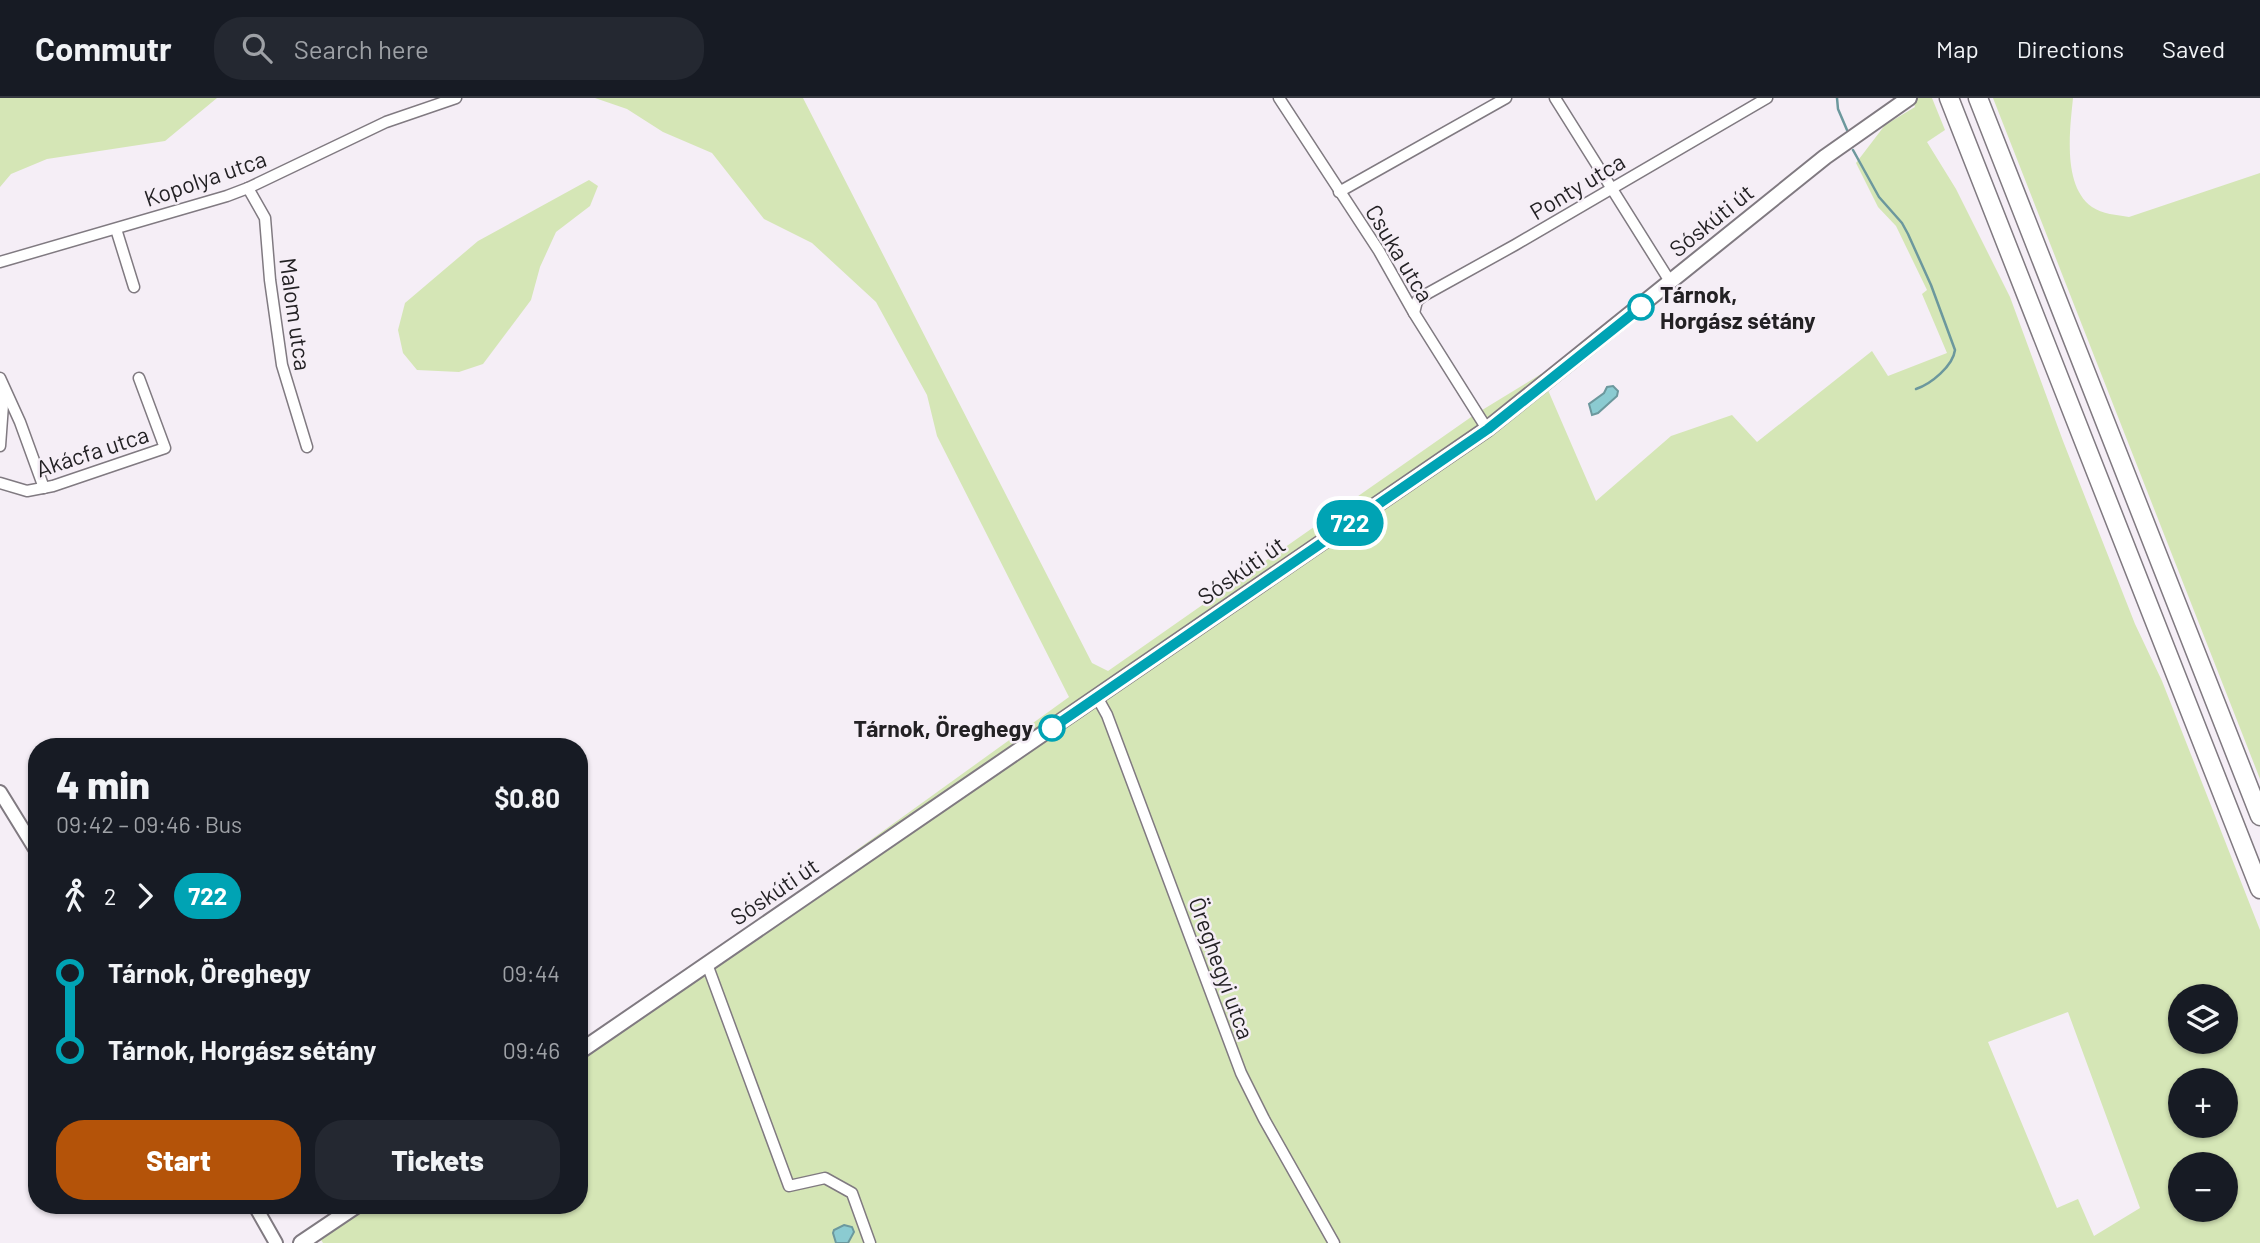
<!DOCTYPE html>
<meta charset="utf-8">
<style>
:root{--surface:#171b24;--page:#242831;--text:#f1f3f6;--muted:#9ea1a6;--line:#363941;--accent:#b45309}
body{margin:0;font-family:Barlow,sans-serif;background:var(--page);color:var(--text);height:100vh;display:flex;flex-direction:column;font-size:26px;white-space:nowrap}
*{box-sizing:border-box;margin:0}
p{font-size:23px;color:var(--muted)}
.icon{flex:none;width:38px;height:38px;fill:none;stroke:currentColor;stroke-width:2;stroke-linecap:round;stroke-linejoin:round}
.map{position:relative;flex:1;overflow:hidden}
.panel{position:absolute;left:28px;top:640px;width:560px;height:476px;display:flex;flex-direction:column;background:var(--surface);border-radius:28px;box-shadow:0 2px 5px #0004}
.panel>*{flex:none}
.badge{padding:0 14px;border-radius:23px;font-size:24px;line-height:46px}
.tools{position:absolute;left:2168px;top:886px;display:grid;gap:14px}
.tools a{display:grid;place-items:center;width:70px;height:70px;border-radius:50%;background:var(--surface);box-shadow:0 2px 5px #0004;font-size:35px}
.map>.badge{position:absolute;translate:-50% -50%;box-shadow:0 0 0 4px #fff}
.legs{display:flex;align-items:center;gap:10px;height:77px;padding:0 28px;font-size:23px}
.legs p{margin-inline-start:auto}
.overview{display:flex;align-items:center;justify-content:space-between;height:119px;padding:0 28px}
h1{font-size:38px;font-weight:800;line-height:52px}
.button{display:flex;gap:14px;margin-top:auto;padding:14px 28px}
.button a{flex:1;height:80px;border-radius:28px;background:var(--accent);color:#fff;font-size:28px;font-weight:800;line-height:80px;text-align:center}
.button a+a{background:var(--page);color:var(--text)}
ul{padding:0 28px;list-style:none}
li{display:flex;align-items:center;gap:24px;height:77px;font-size:26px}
li i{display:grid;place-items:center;width:10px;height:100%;margin:0 9px;background:currentColor}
li i::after{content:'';width:18px;height:18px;margin:-9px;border:5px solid;border-radius:50%;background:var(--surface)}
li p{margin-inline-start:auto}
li:first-child i{background:linear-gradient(#0000 50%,currentColor 0)}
li:last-child i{background:linear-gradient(currentColor 50%,#0000 0)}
header{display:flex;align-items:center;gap:42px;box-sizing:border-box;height:98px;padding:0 35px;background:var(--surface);border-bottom:2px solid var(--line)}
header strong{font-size:33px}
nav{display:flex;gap:38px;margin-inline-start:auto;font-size:24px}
.search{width:490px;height:63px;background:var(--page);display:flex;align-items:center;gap:18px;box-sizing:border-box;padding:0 24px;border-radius:28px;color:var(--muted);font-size:26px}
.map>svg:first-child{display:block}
.green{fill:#d5e6b6;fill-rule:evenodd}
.water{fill:#8bcbd1;stroke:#6c989d;stroke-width:2}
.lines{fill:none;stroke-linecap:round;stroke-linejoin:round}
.stream{stroke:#6c989d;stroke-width:2.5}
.minor-casing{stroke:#807a81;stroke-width:13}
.tertiary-casing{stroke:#807a81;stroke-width:16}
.secondary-casing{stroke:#807a81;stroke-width:18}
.motorway-casing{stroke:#807a81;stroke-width:21}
.minor{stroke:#fff;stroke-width:10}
.tertiary{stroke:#fff;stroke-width:12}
.secondary{stroke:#fff;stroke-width:14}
.motorway{stroke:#fff;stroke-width:18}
.line-1-casing{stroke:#fff;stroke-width:16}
.line-1{stroke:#00a3b4;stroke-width:10}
.stop-1-dot{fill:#fff;stroke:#00a3b4;stroke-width:3.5}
.labels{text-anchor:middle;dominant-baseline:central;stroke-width:5;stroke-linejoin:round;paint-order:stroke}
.street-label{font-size:23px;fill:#232124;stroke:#f5eef6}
.stop-label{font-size:23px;font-weight:bold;fill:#232124;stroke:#f5eef6;text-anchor:start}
</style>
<header>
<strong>Commutr</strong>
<div class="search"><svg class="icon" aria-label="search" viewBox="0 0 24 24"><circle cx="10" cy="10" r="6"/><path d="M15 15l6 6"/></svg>Search here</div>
<nav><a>Map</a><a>Directions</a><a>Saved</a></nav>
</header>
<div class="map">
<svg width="2260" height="1145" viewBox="0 0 2260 1145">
<rect width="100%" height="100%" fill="#f5eef6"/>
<g class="green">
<path d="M0 0H217L165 43 47 61 11 76 0 89Z"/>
<path d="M595 0H803L1092 565 1108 573 1474 317 1541 276 1596 403 1671 338 1732 317 1757 344 1872 253 1888 278 1947 255 1922 196 1927 192 1896 128 1878 109 1856 65 1885 27 1915 9 1912 0H1932L1945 32 1927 44 1956 91 2010 199 2063 343 2135 526 2162 583 2260 832V1145H323L314 1131 347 1108H579V948L718 852 1069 599 937 338 927 297 876 204 812 145 764 121 712 55 663 34 627 11ZM2180 898H2226V943H2180ZM2068 914 2140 1110 2094 1138 2078 1101 2057 1110 1988 944ZM2180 982H2226V1027H2180ZM2180 1066H2226V1111H2180Z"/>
<path d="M1993 0H2073C2070 31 2062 88 2092 109 2102 116 2117 117 2129 119L2260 75V681Z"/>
<path d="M589 82 598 88 590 108 556 134 540 169 531 202 483 266 459 274 417 272 403 255 398 232 405 205 478 143Z"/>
</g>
<g class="water">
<path d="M1613 288 1618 293 1617 298 1598 315 1592 317 1589 306 1604 295 1607 289Z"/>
<path d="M844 1127 852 1129 854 1134 848 1145H836L833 1135 834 1132Z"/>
</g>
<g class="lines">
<g class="stream">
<path d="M1837 0 1838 11 1847 32"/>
<path d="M1853 52 1879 99 1902 125 1908 136 1931 187 1955 252C1953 268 1931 286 1916 291"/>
</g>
<defs>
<g id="minor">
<path d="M1279 0 1379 153 1414 215 1487 331"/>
<path d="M1555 0 1671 185"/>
<path d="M248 90 265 120 270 182 282 267 307 349"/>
<path d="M1339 94 1506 0"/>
<path d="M116 131 134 189"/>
<path d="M0 164 227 98 248 90 386 24 456 0"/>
<path d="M1414 215 1417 203 1423 198 1515 147 1767 0"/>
<path d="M0 280 20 324 44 390"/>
<path d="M0 348 4 293"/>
<path d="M0 385 27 393 53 388 165 350 139 280"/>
<path d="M1097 599 1107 617 1241 975 1264 1021 1334 1145"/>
<path d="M707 866 789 1088 825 1080 852 1095 870 1145"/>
</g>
<g id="tertiary">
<path d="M0 694 37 754"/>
<path d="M255 1108 276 1145"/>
</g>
<g id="secondary">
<path d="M579 954 1487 331 1825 59 1909 0"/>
<path d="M301 1145 356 1108"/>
</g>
<g id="motorway">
<path d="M1949 0 2260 791"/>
<path d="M1978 0 2260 718"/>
</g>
</defs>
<use href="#minor" class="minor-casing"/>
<use href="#tertiary" class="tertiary-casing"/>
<use href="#secondary" class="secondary-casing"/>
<use href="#motorway" class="motorway-casing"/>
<use href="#minor" class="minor"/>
<use href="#tertiary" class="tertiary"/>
<use href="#secondary" class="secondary"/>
<use href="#motorway" class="motorway"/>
</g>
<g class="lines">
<defs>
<path id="line-1" d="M1052 630 1488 331 1641 209"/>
</defs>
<use href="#line-1" class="line-1-casing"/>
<use href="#line-1" class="line-1"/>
</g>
<g class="stop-1-dot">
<circle cx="1641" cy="209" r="12"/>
<circle cx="1052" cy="630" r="12"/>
</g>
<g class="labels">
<g class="street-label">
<text transform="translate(205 80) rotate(-19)">Kopolya utca</text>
<text transform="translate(1577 88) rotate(-31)">Ponty utca</text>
<text transform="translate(1711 122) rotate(-39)">Sóskúti út</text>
<text transform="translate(1400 155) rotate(59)">Csuka utca</text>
<text transform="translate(296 216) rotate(82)">Malom utca</text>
<text transform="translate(92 353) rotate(-18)">Akácfa utca</text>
<text transform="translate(1241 472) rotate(-35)">Sóskúti út</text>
<text transform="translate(774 793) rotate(-34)">Sóskúti út</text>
<text transform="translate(1222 870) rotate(70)">Öreghegyi utca</text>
</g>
<g class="stop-label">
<text x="1660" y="196">Tárnok,<tspan x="1660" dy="26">Horgász sétány</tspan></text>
<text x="1033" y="630" text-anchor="end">Tárnok, Öreghegy</text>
</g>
</g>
</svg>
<div class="tools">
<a><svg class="icon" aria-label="layers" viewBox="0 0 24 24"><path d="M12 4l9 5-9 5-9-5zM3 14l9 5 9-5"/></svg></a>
<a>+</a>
<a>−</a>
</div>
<b class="badge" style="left:1350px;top:425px;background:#00a3b4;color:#fff">722</b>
<section class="panel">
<div class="overview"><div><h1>4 min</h1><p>09:42 – 09:46 · Bus</p></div><b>$0.80</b></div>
<div class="legs"><svg class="icon" aria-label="walk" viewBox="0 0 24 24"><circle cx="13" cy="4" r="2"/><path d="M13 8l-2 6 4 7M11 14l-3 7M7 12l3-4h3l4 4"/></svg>2<svg class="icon" aria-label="forward" viewBox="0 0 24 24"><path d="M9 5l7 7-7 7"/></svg><b class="badge" style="background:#00a3b4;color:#fff">722</b></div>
<ul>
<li><i style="color:#00a3b4"></i><b>Tárnok, Öreghegy</b><p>09:44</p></li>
<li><i style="color:#00a3b4"></i><b>Tárnok, Horgász sétány</b><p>09:46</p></li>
</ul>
<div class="button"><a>Start</a><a>Tickets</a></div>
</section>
</div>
